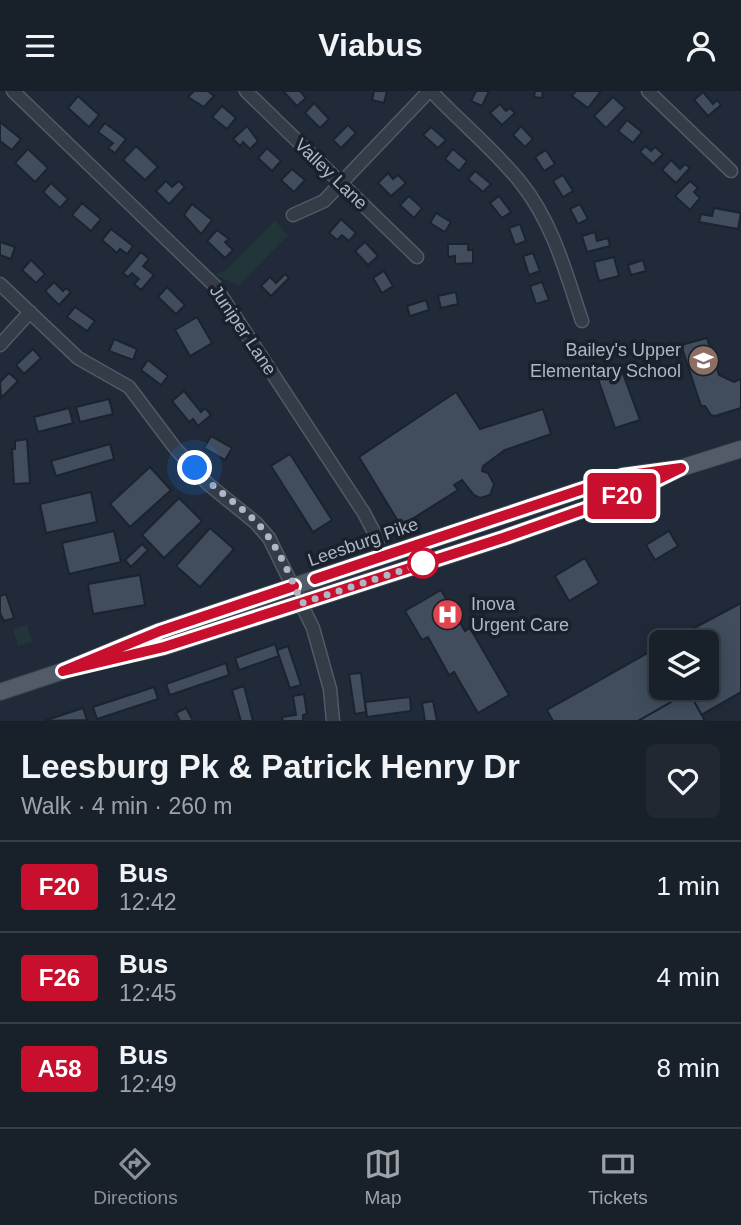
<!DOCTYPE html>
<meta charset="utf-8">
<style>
:root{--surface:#18202a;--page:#212832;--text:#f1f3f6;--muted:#9fa3a8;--line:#363e47;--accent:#8c9099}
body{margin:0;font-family:Arial,sans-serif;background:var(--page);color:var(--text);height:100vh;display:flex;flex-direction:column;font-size:26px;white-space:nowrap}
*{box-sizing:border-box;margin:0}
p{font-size:23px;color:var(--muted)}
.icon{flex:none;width:38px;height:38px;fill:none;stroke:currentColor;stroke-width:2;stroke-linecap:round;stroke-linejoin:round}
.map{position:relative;height:630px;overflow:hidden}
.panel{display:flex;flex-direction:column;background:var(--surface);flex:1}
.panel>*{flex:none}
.badge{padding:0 14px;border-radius:5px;font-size:24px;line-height:46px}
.fabs{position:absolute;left:649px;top:539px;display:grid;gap:14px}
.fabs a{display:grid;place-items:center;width:70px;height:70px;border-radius:10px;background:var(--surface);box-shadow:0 4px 18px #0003,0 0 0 2px var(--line);font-size:35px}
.you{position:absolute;width:35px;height:35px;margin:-18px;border:5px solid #fff;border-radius:50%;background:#1a73e8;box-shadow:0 0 0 10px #1a73e833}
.map>.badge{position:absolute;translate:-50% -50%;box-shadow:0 0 0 4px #fff}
.round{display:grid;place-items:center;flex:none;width:74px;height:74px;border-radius:10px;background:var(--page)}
.summary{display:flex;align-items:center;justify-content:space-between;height:119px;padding:0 21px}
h1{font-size:33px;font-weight:700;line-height:52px}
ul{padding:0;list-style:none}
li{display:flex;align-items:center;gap:21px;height:91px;padding:0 21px;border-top:2px solid var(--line)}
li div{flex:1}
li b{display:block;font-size:26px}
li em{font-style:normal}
li .badge{min-width:77px;font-weight:700;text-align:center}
header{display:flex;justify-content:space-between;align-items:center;height:91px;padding:0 21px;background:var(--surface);font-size:32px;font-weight:700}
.dock{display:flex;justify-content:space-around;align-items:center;height:98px;border-top:2px solid var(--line);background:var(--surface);font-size:19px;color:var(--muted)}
.dock a{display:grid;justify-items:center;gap:4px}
.dock .on{color:var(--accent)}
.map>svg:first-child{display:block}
.green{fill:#223639}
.building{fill:#414d5d;stroke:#1b232f;stroke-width:2}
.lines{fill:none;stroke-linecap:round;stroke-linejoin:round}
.minor-casing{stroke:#515a66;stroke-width:15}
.major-casing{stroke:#3d4552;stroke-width:18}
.minor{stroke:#343c48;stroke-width:12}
.major{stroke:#525b68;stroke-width:16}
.line-casing{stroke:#fff;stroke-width:16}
.line{stroke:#c8102e;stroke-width:10}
.walk{stroke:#aeb7c5;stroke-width:7;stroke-dasharray:0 12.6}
.stop-dot{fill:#fff;stroke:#c8102e;stroke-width:3.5}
.labels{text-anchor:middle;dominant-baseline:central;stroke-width:7;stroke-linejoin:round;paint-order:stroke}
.street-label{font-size:18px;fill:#aeb7c5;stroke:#19212d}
.poi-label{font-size:18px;fill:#aeb7c5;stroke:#19212d;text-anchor:end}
</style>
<header><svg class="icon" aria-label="menu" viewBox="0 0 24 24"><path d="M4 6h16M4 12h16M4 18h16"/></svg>Viabus<svg class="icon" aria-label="person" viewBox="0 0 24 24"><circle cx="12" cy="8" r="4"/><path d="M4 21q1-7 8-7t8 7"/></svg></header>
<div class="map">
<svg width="741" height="630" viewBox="0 0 741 630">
<rect width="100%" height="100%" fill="#202a38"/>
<g class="green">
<path d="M275 130 288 144 239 194 218 185 216 183 226 179Z"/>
<path d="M27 534 32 551 18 555 13 538Z"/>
</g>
<g class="building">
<path d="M194 0H208L214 5 204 16 188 6Z"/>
<path d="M283 0H300L306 7 297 15Z"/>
<path d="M374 0H387L384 12 372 9Z"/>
<path d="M476 0H489L482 15 471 10Z"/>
<path d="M535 0H543L542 7 534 6Z"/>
<path d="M576 0H601L588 17 572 5Z"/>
<path d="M703 1 713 13 717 9 721 14 708 25 694 9Z"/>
<path d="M78 5 99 24 89 36 68 17Z"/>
<path d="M613 6 625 17 606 37 594 25Z"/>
<path d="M314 12 329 28 320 37 305 22Z"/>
<path d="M500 13 506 20 510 17 515 22 502 34 490 22Z"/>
<path d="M222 15 236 27 227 38 212 26Z"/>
<path d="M627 29 642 41 633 52 618 40Z"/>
<path d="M0 31 21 48 12 59 0 50Z"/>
<path d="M105 32 126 48 115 62 108 57 113 52 98 41Z"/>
<path d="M348 34 356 42 341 57 333 49Z"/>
<path d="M247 35 258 50 250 58 243 51 240 55 233 48Z"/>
<path d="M521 35 533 48 525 56 513 44Z"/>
<path d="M431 36 446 49 438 57 423 44Z"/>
<path d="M136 55 158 76 145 89 123 69Z"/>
<path d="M645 55 651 60 655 56 663 63 653 73 640 61Z"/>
<path d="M267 57 281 70 272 80 258 67Z"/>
<path d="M28 58 48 77 35 91 15 72Z"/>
<path d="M453 58 467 70 459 80 445 68Z"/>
<path d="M546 59 555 73 544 80 535 66Z"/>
<path d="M671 69 680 78 685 73 690 77 676 92 662 79Z"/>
<path d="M292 78 305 89 294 101 281 89Z"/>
<path d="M475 80 491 93 483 101 468 88Z"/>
<path d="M388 82 393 88 398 84 406 92 391 105 378 92Z"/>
<path d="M563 84 573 100 563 106 553 90Z"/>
<path d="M166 90 172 96 179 90 185 96 169 113 156 100Z"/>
<path d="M690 90 698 97 694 101 700 107 690 119 675 105Z"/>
<path d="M51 92 68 108 60 117 43 101Z"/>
<path d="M409 105 422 117 414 127 400 114Z"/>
<path d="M499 105 511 121 502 127 490 112Z"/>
<path d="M82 112 101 128 91 140 72 124Z"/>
<path d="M192 113 212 129 201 143 184 124Z"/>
<path d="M580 113 588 128 578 133 570 118Z"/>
<path d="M714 117 741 122 738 138 699 131 701 123 712 125Z"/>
<path d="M436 122 451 131 445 141 430 132Z"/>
<path d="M341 128 356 142 349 150 342 144 337 149 329 142Z"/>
<path d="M520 133 526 150 515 154 509 137Z"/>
<path d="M111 138 133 155 127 163 120 158 117 162 102 149Z"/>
<path d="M217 139 229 148 225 151 233 159 225 167 207 150Z"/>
<path d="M595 141 597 150 608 147 610 155 587 161 582 145Z"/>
<path d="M0 151 15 156 11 168 0 164Z"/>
<path d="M365 151 378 165 368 174 355 160Z"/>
<path d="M448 153H468V159H473V172L455 173V165L448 166Z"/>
<path d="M141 161 149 168 143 175 154 184 141 199 134 193 139 188 132 182 128 186 123 182Z"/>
<path d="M533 162 540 180 529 184 523 165Z"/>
<path d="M614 166 619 185 599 190 594 171Z"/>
<path d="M31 169 45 183 36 192 22 179Z"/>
<path d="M643 169 646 180 631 184 628 174Z"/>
<path d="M384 180 393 195 382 202 373 187Z"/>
<path d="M285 183 289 187 271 205 261 195 270 186 276 192Z"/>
<path d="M54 191 63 200 66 197 71 201 59 214 45 200Z"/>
<path d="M542 191 549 209 536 213 530 195Z"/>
<path d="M167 196 185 214 176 223 158 206Z"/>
<path d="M456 201 458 213 441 217 438 205Z"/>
<path d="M426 209 429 219 410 225 407 215Z"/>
<path d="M75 216 95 230 87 240 67 226Z"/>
<path d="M197 226 212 252 190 265 175 239Z"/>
<path d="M707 247 719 284 734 291 741 288V317L715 325 711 324 705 315H701L681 254Z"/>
<path d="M114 248 137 258 133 269 109 260Z"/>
<path d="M33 258 41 267 24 283 16 274Z"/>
<path d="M148 269 168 285 161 294 141 279Z"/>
<path d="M622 280 640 329 615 337 598 288Z"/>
<path d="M9 282 18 290 1 307 0 291Z"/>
<path d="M184 300 201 321 205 317 211 324 198 335 193 328 189 331 172 310Z"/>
<path d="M456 301 480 338 543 318 551 343 505 359 483 375 482 380 488 382 494 393 490 404 480 407 474 404 462 389 454 394 458 399 401 435 359 366Z"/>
<path d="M109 308 113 323 80 331 76 316Z"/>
<path d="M69 317 73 332 38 341 34 326Z"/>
<path d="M211 345 232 357 225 369 204 357Z"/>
<path d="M27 348 30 392 14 393 12 358H15V350Z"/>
<path d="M110 353 114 368 56 385 51 370Z"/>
<path d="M290 363 332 429 313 441 271 375Z"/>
<path d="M150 376 171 399 130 436 110 413Z"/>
<path d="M91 401 97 431 46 442 40 413Z"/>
<path d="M179 407 202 430 164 467 142 444Z"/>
<path d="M210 437 234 458 200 496 176 475Z"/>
<path d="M114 440 121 471 69 483 62 452Z"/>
<path d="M669 440 678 455 655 469 646 454Z"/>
<path d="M142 453 148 459 131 476 125 469Z"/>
<path d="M585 467 599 492 569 510 555 485Z"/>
<path d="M140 484 145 514 93 523 88 493Z"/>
<path d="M441 499 465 540 470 537 509 604 478 622 454 581 449 584 428 546 422 549 405 520Z"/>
<path d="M6 503 14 527 4 530 0 522V505Z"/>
<path d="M741 512V601L701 624 686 597H707V551H668Z"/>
<path d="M275 553 279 565 239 579 235 567Z"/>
<path d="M662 554V597H686L689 601 638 630H553L547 619Z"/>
<path d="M288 555 301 594 290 597 277 559Z"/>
<path d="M226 572 229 584 170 604 166 593Z"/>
<path d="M361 582 366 621 355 623 349 583Z"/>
<path d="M244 595 253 630H241L232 599Z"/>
<path d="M154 596 158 608 97 628 93 616Z"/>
<path d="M689 601 705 630H638Z"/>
<path d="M304 603 307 623 303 624V630H283L282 626 296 624 293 605Z"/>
<path d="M410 606 411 620 367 626 365 611Z"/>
<path d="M433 610 437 630H425L422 612Z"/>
<path d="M83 617 87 629 44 630Z"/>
<path d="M186 617 193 630H180L176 622Z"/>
</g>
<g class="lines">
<defs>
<g id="minor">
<path d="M13 0 215 195 364 422 378 449"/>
<path d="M246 0 417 166"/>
<path d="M431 0C460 31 495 59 521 92 553 132 566 182 582 230"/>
<path d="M648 0 731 80"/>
<path d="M293 124 324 110 429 0"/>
<path d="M0 193 78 267 129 296 175 357 208 393 256 432 269 447 313 537 330 598 333 630"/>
<path d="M0 254 30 221"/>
</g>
<g id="major">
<path d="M113 567 164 556 503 447 628 403 681 377 741 358"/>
<path d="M0 601 63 580 160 540 622 385 681 377"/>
</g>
</defs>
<use href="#minor" class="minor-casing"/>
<use href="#major" class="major-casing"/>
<use href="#minor" class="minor"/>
<use href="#major" class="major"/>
</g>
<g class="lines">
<defs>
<path id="line" d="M294 495 160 540 63 580 164 556 503 447 628 403 681 377 622 385 315 488"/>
</defs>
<use href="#line" class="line-casing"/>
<use href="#line" class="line"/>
<path class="walk" d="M195 377C214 399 241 414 260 435 279 457 290 485 302 512L434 469 423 472"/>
</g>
<defs>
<symbol id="school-disc" viewBox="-11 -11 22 22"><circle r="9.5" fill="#8d6e63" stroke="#19212d"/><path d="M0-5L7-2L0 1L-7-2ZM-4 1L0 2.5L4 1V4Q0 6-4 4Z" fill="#fff"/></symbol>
<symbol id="hospital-disc" viewBox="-11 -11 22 22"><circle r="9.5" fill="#e0444e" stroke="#19212d"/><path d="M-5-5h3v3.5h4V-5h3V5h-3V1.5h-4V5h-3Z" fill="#fff"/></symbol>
</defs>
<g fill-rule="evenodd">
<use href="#school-disc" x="686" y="252" width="35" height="35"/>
<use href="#hospital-disc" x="430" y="506" width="35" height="35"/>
</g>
<circle class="stop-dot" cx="423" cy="472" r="14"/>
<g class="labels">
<g class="street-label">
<text transform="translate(331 83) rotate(44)">Valley Lane</text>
<text transform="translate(243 239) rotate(56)">Juniper Lane</text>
<text transform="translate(363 451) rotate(-19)">Leesburg Pike</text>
</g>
<g class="poi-label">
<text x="681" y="259">Bailey's Upper<tspan x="681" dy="21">Elementary School</tspan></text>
<text x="471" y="513" text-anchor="start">Inova<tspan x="471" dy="21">Urgent Care</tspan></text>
</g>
</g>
</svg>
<div class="fabs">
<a><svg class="icon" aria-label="layers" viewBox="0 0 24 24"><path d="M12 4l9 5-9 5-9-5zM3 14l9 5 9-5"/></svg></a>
</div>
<div class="you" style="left:195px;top:377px"></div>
<b class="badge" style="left:622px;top:405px;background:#c8102e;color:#fff">F20</b>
</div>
<section class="panel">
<div class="summary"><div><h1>Leesburg Pk &amp; Patrick Henry Dr</h1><p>Walk · 4 min · 260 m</p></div><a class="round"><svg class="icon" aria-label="heart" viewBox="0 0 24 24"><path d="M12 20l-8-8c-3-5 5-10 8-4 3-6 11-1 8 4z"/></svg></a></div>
<ul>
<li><span class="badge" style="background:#c8102e;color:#fff">F20</span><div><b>Bus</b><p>12:42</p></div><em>1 min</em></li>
<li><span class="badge" style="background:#c8102e;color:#fff">F26</span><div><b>Bus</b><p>12:45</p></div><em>4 min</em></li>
<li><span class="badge" style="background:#c8102e;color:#fff">A58</span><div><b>Bus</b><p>12:49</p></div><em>8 min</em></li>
</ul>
</section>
<nav class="dock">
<a class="on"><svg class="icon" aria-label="directions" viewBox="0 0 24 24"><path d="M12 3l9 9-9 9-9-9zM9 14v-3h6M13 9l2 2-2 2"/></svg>Directions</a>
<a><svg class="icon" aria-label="map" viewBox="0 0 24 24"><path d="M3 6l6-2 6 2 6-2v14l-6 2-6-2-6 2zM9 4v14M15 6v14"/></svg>Map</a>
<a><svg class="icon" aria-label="tickets" viewBox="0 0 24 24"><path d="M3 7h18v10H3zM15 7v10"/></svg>Tickets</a>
</nav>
